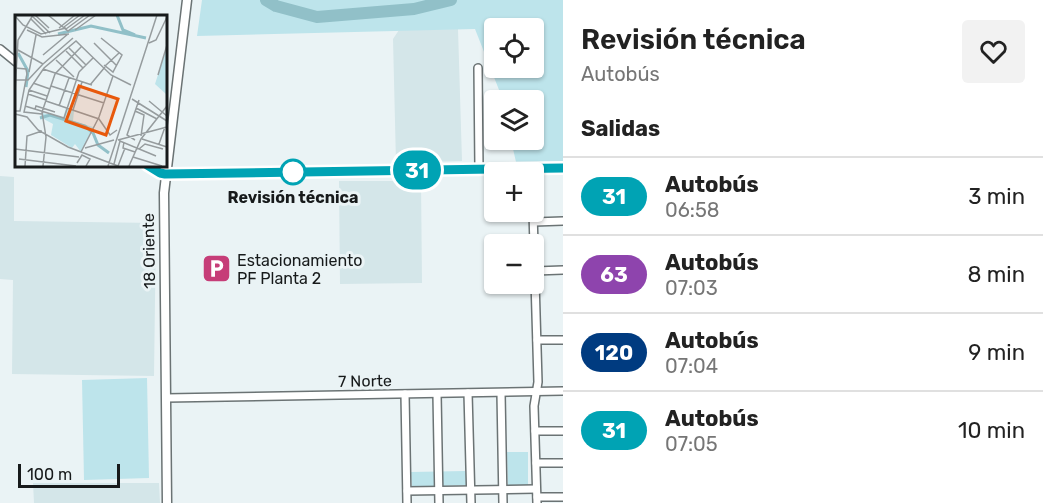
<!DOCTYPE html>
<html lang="es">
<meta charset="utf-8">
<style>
:root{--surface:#fff;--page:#f2f2f2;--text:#222;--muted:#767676;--line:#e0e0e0}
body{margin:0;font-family:Rubik,sans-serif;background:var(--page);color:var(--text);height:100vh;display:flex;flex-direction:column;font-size:22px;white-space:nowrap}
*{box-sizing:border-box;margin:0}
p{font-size:20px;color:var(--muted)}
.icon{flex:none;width:33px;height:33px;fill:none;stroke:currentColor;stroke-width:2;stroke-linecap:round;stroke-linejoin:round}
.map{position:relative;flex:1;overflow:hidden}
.drawer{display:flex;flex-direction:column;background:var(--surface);width:480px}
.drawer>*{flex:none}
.badge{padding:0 12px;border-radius:20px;font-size:21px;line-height:39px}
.tools{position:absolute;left:484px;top:18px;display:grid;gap:12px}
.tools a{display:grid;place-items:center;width:60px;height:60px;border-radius:6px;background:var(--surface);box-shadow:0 2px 4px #0004;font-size:30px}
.scale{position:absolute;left:18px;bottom:15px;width:102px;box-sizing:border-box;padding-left:6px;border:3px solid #171a1b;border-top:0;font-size:16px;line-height:21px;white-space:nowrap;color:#171a1b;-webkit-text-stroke:4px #eaf3f5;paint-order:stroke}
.map>.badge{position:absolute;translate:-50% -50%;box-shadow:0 0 0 3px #fff}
h2{padding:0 18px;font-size:22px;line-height:54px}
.round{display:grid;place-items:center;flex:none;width:63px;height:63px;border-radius:6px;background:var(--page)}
.head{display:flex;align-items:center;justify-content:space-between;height:102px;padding:0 18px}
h1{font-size:28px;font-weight:600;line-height:45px}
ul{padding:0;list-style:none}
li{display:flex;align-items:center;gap:18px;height:78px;padding:0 18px;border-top:2px solid var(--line)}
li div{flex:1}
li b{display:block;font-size:22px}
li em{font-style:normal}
li .badge{min-width:66px;font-weight:700;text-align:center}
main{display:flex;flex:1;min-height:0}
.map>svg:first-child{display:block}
.built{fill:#d4e6e9}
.green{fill:#bde4eb;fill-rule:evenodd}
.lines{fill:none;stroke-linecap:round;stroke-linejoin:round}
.river{stroke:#91c0c8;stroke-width:12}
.minor-casing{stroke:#6b7374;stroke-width:10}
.tertiary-casing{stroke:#6b7374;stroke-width:11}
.minor{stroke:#fff;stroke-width:7}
.tertiary{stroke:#fff;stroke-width:8}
.line-casing{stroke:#fff;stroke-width:14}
.line{stroke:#00a3b4;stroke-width:9}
.stop-dot{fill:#fff;stroke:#00a3b4;stroke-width:3}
.labels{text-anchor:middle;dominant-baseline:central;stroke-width:6;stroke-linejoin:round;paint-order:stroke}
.stop-label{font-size:16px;font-weight:bold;fill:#171a1b;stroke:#eaf3f5}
.street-label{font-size:16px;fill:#171a1b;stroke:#eaf3f5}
.poi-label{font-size:16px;fill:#171a1b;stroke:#eaf3f5;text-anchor:start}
.inset-river{fill:none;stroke:#91c0c8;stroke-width:3}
.inset-road{fill:none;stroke:#969c9e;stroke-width:1.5}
.view{fill:#e8590c;fill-opacity:0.15;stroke:#e8590c;stroke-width:3}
.inset-edge{fill:none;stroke:#171a1b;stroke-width:3}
</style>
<main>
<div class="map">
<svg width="563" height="503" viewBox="0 0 563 503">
<rect width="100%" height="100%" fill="#eaf3f5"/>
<g class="built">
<path d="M458 29 462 161 396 163 393 39 399 30Z"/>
<path d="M0 176 14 177V221L156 223 154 376 12 374 13 280 0 279Z"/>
<path d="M339 181H421L422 283 340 284Z"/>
<path d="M33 483H159L160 503H34Z"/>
</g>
<g class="green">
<path d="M202 0H563V162H516L511 140H534V100H503L475 29 197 36ZM495 28H534V68H495Z"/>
<path d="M147 378 149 478 84 480 82 380Z"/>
<path d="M528 452V485L508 486 507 452Z"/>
<path d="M465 471 470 485 412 487 411 472Z"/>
</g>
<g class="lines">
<path class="river" d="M266 0 276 6 317 17 414 9 451 0"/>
<defs>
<g id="minor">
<path d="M0 49 16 62"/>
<path d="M478 68 479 169"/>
<path d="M147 165 160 173 165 174"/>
<path d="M533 212 538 382 534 406 537 503"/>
<path d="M534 222 563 221"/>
<path d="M535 271 563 270"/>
<path d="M537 340H563"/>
<path d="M468 393 471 503"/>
<path d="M501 393 503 503"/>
<path d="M405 394 407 503"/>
<path d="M437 394 439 503"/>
<path d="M166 398 563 391"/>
<path d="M535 431H563"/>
<path d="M536 463H563"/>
<path d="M407 491 536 489"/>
<path d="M537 497H563"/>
</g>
<g id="tertiary">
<path d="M165 174 563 168"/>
<path d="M167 503 164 193 187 0"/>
</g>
</defs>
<use href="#minor" class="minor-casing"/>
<use href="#tertiary" class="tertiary-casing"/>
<use href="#minor" class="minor"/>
<use href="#tertiary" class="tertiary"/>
</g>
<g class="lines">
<defs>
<path id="line" d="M147 165 160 173 165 174 563 168"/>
</defs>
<use href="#line" class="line-casing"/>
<use href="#line" class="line"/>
</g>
<defs>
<symbol id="parking-square" viewBox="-11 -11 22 22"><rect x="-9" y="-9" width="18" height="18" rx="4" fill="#c63d78" stroke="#eaf3f5"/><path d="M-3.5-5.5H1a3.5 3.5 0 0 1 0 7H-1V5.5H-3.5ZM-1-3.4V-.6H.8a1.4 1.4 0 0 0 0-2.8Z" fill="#fff"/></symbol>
</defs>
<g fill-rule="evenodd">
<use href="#parking-square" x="200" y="252" width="33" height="33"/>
</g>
<circle class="stop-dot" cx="293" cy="172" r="12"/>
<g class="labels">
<g class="stop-label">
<text x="293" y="197">Revisión técnica</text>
</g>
<g class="street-label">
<text transform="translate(149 251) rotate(-91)">18 Oriente</text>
<text transform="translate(365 381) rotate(-1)">7 Norte</text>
</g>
<g class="poi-label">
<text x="237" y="260">Estacionamiento<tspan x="237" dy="18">PF Planta 2</tspan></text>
</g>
</g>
<g transform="translate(15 15)">
<rect width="152" height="152" fill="#eaf3f5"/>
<path d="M151 35V79L140 69ZM51 93 59 96 58 106 78 112 66 137 60 129 57 133 36 120 38 109 25 102 28 98 48 103Z" fill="#bde4eb"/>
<path class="inset-river" d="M102 0 108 15 120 20M43 19 76 11 131 23M3 38 13 56 11 72M25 103 35 100 70 111 78 118 83 130 94 138"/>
<path class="inset-road" d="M20 0 34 13M33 0 53 16 75 0M0 1 8 10 26 19 51 13M17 1 35 18M16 4 31 19M49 12 65 0M44 13 60 0M51 14 70 0M12 15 27 22 54 19M60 15 81 0M86 23 107 40 98 57 89 50M79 28 101 50M134 28 141 25 152 2M54 33 71 50M51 36 68 53M28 40 53 19M41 45 59 62M28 49 58 23M90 51 104 38M28 54 77 70M14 57 21 20M64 57 78 43M143 60 152 30M0 65H13L28 49 3 35M18 68 35 74M75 70 90 52M36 71 89 88M14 75 32 81M0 77 3 25 18 0M13 79 31 85M117 84 152 106M31 86 84 104 95 120 102 115M134 86 152 101M10 91 49 103 64 57M44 91 54 63M121 93 142 104M20 94 21 91 40 97M58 95 67 67M0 96H5L12 59 11 54 0 53M120 96 129 100 126 121M0 99 12 102 23 115 53 132 103 151M27 99 9 97 14 75 29 53 61 26 96 60 116 70M127 124 152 132M103 125 152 112M120 125 112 120 124 85M109 127 108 133 120 137M144 129 150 112M70 133 99 125M0 134 64 142M124 134 130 129 148 134M66 137 84 102 98 61M118 142 147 151M4 144 61 151M62 148 67 140 75 144 71 151M99 149 105 126 141 141M10 151 12 121 27 116M28 151 31 122 27 97 40 59 67 31M93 151 142 0M103 151 110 133M114 151 126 124 152 91"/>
<path class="view" d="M64 71 103 84 91 120 51 106Z"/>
<rect width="152" height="152" class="inset-edge"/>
</g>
</svg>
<div class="tools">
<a><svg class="icon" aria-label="locate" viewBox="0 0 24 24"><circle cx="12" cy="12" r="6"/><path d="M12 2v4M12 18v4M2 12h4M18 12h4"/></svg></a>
<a><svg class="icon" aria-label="layers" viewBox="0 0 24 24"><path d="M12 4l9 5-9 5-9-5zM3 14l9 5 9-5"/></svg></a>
<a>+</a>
<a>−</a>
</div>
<div class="scale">100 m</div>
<b class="badge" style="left:417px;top:170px;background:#00a3b4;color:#fff">31</b>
</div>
<section class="drawer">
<div class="head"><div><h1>Revisión técnica</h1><p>Autobús</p></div><a class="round"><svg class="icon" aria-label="heart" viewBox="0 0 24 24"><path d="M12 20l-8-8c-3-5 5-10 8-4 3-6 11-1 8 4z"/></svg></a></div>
<h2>Salidas</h2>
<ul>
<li><span class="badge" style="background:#00a3b4;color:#fff">31</span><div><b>Autobús</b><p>06:58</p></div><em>3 min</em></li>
<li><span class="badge" style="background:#8e44ad;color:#fff">63</span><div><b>Autobús</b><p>07:03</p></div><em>8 min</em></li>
<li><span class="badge" style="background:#003b80;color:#fff">120</span><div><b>Autobús</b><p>07:04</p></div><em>9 min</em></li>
<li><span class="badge" style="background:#00a3b4;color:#fff">31</span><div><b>Autobús</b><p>07:05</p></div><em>10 min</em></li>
</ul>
</section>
</main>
